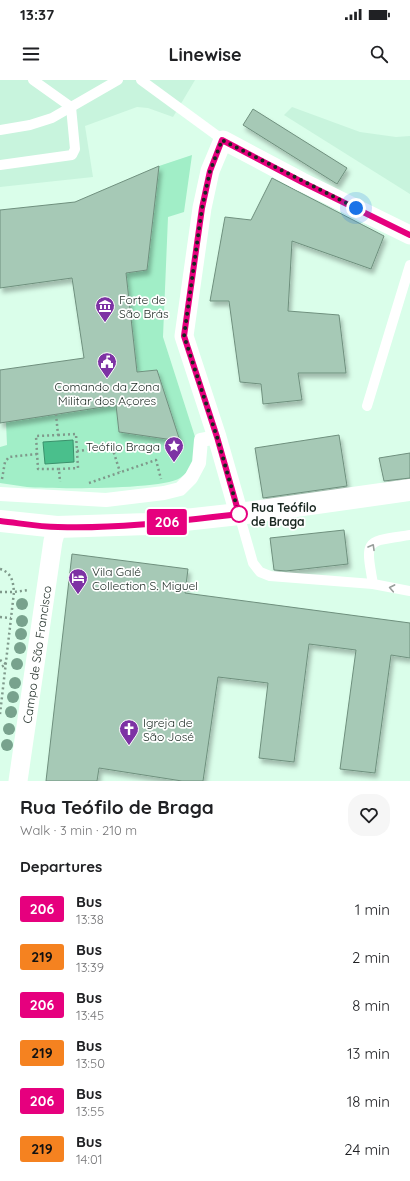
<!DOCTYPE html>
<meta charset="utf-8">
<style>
:root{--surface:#fff;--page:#f6f6f6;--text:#202124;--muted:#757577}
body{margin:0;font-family:Quicksand,sans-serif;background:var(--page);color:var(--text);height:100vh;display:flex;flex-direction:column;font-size:15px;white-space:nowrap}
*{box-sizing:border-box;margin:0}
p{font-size:13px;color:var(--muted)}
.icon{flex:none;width:22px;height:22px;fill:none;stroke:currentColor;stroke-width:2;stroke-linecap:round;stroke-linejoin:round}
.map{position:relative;height:701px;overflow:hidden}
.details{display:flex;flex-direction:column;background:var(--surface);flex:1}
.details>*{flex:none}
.badge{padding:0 8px;border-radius:3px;font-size:14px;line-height:26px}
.you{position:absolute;width:20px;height:20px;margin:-10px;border:3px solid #fff;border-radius:50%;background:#1a73e8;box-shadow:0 0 0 6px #1a73e833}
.map>.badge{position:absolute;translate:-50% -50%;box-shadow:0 0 0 2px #fff}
h2{padding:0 20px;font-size:15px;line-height:36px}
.round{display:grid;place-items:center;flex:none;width:42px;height:42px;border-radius:16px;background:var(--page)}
.head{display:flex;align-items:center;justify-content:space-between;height:68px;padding:0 20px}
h1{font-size:19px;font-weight:800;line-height:30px}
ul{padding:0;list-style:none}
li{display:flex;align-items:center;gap:12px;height:48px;padding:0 20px}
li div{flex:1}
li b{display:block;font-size:15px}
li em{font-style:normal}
li .badge{min-width:44px;font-weight:700;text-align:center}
.status{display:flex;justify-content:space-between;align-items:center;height:28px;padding:0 20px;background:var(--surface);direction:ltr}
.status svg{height:11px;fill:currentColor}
header{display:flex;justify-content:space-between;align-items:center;height:52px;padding:0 20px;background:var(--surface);font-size:18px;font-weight:800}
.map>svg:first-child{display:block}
.built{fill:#c8f4dd}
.green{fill:#a1eec7}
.water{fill:#4abf8c;stroke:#3b916c}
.building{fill:#a6c9b6;stroke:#6f907e;filter:url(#shadow)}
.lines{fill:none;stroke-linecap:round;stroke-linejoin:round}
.path{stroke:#7f998b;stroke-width:2.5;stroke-dasharray:2 3;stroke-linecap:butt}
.service{stroke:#fff;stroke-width:10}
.pedestrian{stroke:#fff;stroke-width:14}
.minor{stroke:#fff;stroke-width:19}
.secondary{stroke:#fff;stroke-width:22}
.tree{fill:#78a28d}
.oneway{stroke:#989e9b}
.line-casing{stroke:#fff;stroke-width:9}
.line{stroke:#e6007e;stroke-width:6}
.walk{stroke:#192720;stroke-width:4;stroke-dasharray:0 7.2}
.stop-dot{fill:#fff;stroke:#e6007e;stroke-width:2}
.labels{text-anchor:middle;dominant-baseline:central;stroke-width:3.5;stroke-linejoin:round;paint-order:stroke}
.poi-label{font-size:12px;fill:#192720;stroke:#fff;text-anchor:start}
.stop-label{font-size:12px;font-weight:bold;fill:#192720;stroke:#fff;text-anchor:start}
.street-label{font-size:12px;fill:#192720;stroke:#fff}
</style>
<div class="status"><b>13:37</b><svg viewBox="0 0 49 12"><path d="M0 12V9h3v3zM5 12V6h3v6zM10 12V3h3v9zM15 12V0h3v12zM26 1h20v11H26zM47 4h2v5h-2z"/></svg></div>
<header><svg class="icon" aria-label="menu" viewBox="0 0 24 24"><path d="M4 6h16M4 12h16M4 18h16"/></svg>Linewise<svg class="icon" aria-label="search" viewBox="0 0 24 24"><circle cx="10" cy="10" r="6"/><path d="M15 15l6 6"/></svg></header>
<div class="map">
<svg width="410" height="701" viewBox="0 0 410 701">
<defs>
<filter id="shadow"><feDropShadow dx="2.5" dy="4.5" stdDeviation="2" flood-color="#0004"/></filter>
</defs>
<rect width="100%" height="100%" fill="#dafeea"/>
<g class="built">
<path d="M0 0H195L173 37 148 28 137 27 85 46 93 97 0 107Z"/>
<path d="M292 27 360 52 396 57 410 56V114L284 35Z"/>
</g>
<path class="green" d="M192 75 184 132 168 137 163 257 196 360C197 373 192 391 180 398 161 410 53 409 27 407 18 406 9 404 0 403V367L7 365 6 342 116 325 119 352 180 361 157 290 137 292 126 193 147 190 159 86Z"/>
<path class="water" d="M73 360 74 382 45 384 43 362Z"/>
<g class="building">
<path d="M253 29 347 88 337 104 243 45Z"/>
<path d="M159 86 147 190 126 193 137 292 157 290 180 361 119 352 116 325 0 343V290L84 278 72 198 0 208V130L75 122Z"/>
<path d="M272 98 384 156 371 189 292 161 288 231 339 235 346 293H298L302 320 263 324 261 304 240 302 229 221H210L225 137 251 140Z"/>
<path d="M339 355 347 406 263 418 255 368Z"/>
<path d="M410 373V398L384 401 379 378Z"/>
<path d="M344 450 348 484 286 491 274 490 270 458Z"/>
<path d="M72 474 188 489 185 513 410 543V578L391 575 375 693 340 689 356 570 309 564 294 682 259 678 268 603 218 597 203 701H182L99 688 97 701H46Z"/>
</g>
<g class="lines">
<g class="path">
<path d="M56 334 58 355 36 356 38 389H59L60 402"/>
<path d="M58 355 76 354 78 388 59 389"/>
<path d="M77 371 110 367 113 370 120 392"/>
<path d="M2 399 5 382 9 377 37 374"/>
<path d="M89 403 156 380 161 399"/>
<path d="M0 489C12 493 13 501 14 512L28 510"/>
<path d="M0 512H14L0 634"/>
<path d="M0 537 11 538"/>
<path d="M0 580 6 584 0 588"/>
</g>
<g class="service">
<path d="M141 0 223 60"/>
<path d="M0 50 30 45 52 38 118 0"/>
<path d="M0 85 72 75 75 69 71 27 33 0"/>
<path d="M367 326 410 185"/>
<path d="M239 434 253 483 260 492 270 496 373 504 410 511"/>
<path d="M373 504C365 458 365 462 410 455"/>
</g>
<path class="pedestrian" d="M0 414 106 420 164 413 180 409 191 398 199 383 201 360 217 357"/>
<g class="minor">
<path d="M239 434 217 357 184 256 202 128 210 91 223 60 302 102 410 155"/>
<path id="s1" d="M18 701 53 461 57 447"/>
</g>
<path class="secondary" d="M0 441 57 447 148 444 239 434 410 410"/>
</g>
<g class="tree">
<circle cx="22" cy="524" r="6"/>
<circle cx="22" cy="541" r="6"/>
<circle cx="21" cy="554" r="6"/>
<circle cx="20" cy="568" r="6"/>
<circle cx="17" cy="584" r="6"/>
<circle cx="15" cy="603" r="6"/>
<circle cx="13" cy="617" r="6"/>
<circle cx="11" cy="632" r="6"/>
<circle cx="9" cy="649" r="6"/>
<circle cx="7" cy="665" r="6"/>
</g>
<defs><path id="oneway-chevron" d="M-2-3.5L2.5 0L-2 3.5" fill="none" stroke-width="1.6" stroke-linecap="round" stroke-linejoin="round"/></defs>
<g class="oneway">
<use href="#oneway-chevron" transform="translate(372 467) rotate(-60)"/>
<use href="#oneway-chevron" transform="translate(392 508) rotate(-169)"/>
</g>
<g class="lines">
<defs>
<path id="line" d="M0 441C19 443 39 447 58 447 118 449 179 441 239 434L217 357 184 256 202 128 210 91 222 60 302 102 410 155"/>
</defs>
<use href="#line" class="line-casing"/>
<use href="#line" class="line"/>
<path class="walk" d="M239 434 217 357 184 256 202 128 210 91 222 60 356 128"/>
</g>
<defs>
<symbol id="museum-pin" viewBox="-11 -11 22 30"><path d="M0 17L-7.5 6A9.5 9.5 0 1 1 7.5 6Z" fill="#7d32a4" stroke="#fff"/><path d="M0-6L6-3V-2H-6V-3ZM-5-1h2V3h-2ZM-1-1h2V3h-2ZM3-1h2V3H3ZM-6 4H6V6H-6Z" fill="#fff"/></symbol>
<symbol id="civic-pin" viewBox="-11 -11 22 30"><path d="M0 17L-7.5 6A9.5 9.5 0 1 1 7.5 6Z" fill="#7d32a4" stroke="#fff"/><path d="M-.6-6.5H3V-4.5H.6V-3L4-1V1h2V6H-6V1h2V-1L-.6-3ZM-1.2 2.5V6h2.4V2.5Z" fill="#fff"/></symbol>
<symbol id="sight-pin" viewBox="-11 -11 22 30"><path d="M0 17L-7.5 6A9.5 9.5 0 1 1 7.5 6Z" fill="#7d32a4" stroke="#fff"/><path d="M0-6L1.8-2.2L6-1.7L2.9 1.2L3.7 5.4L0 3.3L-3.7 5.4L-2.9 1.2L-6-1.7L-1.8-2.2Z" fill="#fff"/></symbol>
<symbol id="hotel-pin" viewBox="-11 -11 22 30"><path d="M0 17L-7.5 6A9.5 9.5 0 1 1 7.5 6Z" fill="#7d32a4" stroke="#fff"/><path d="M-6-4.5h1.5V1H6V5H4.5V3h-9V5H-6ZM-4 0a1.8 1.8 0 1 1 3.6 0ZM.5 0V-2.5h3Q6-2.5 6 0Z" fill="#fff"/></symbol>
<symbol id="church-pin" viewBox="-11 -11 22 30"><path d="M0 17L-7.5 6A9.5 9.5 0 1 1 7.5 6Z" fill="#7d32a4" stroke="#fff"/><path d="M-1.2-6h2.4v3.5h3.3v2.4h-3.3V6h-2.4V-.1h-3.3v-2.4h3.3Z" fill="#fff"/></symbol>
</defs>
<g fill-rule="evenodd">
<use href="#museum-pin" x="94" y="215" width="22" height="30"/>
<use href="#civic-pin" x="96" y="271" width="22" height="30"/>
<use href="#sight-pin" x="163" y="355" width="22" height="30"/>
<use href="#hotel-pin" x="67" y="487" width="22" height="30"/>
<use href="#church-pin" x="118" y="638" width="22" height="30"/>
</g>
<circle class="stop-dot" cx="239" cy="434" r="8"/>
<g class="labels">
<g class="poi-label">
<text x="119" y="219">Forte de<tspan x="119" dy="14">São Brás</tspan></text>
<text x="107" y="306" text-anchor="middle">Comando da Zona<tspan x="107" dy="14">Militar dos Açores</tspan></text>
<text x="160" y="366" text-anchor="end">Teófilo Braga</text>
<text x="92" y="491">Vila Galé<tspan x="92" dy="14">Collection S. Miguel</tspan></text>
<text x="143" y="642">Igreja de<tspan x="143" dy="14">São José</tspan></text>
</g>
<g class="stop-label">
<text x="251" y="427">Rua Teófilo<tspan x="251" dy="14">de Braga</tspan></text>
</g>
<g class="street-label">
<text stroke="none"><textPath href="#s1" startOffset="128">Campo de São Francisco</textPath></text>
</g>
</g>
</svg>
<div class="you" style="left:356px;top:128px"></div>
<b class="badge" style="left:167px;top:442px;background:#e6007e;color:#fff">206</b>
</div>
<section class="details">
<div class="head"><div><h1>Rua Teófilo de Braga</h1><p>Walk · 3 min · 210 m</p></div><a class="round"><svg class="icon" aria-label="heart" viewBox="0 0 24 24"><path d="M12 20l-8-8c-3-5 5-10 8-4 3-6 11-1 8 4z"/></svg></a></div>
<h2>Departures</h2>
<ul>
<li><span class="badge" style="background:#e6007e;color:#fff">206</span><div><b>Bus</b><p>13:38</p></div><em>1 min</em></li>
<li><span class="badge" style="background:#f58220;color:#111">219</span><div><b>Bus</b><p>13:39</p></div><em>2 min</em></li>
<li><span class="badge" style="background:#e6007e;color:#fff">206</span><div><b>Bus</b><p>13:45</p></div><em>8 min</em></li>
<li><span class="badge" style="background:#f58220;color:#111">219</span><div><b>Bus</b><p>13:50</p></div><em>13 min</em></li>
<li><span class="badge" style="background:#e6007e;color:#fff">206</span><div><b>Bus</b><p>13:55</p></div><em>18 min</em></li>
<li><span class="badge" style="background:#f58220;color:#111">219</span><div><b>Bus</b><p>14:01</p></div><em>24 min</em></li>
</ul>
</section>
